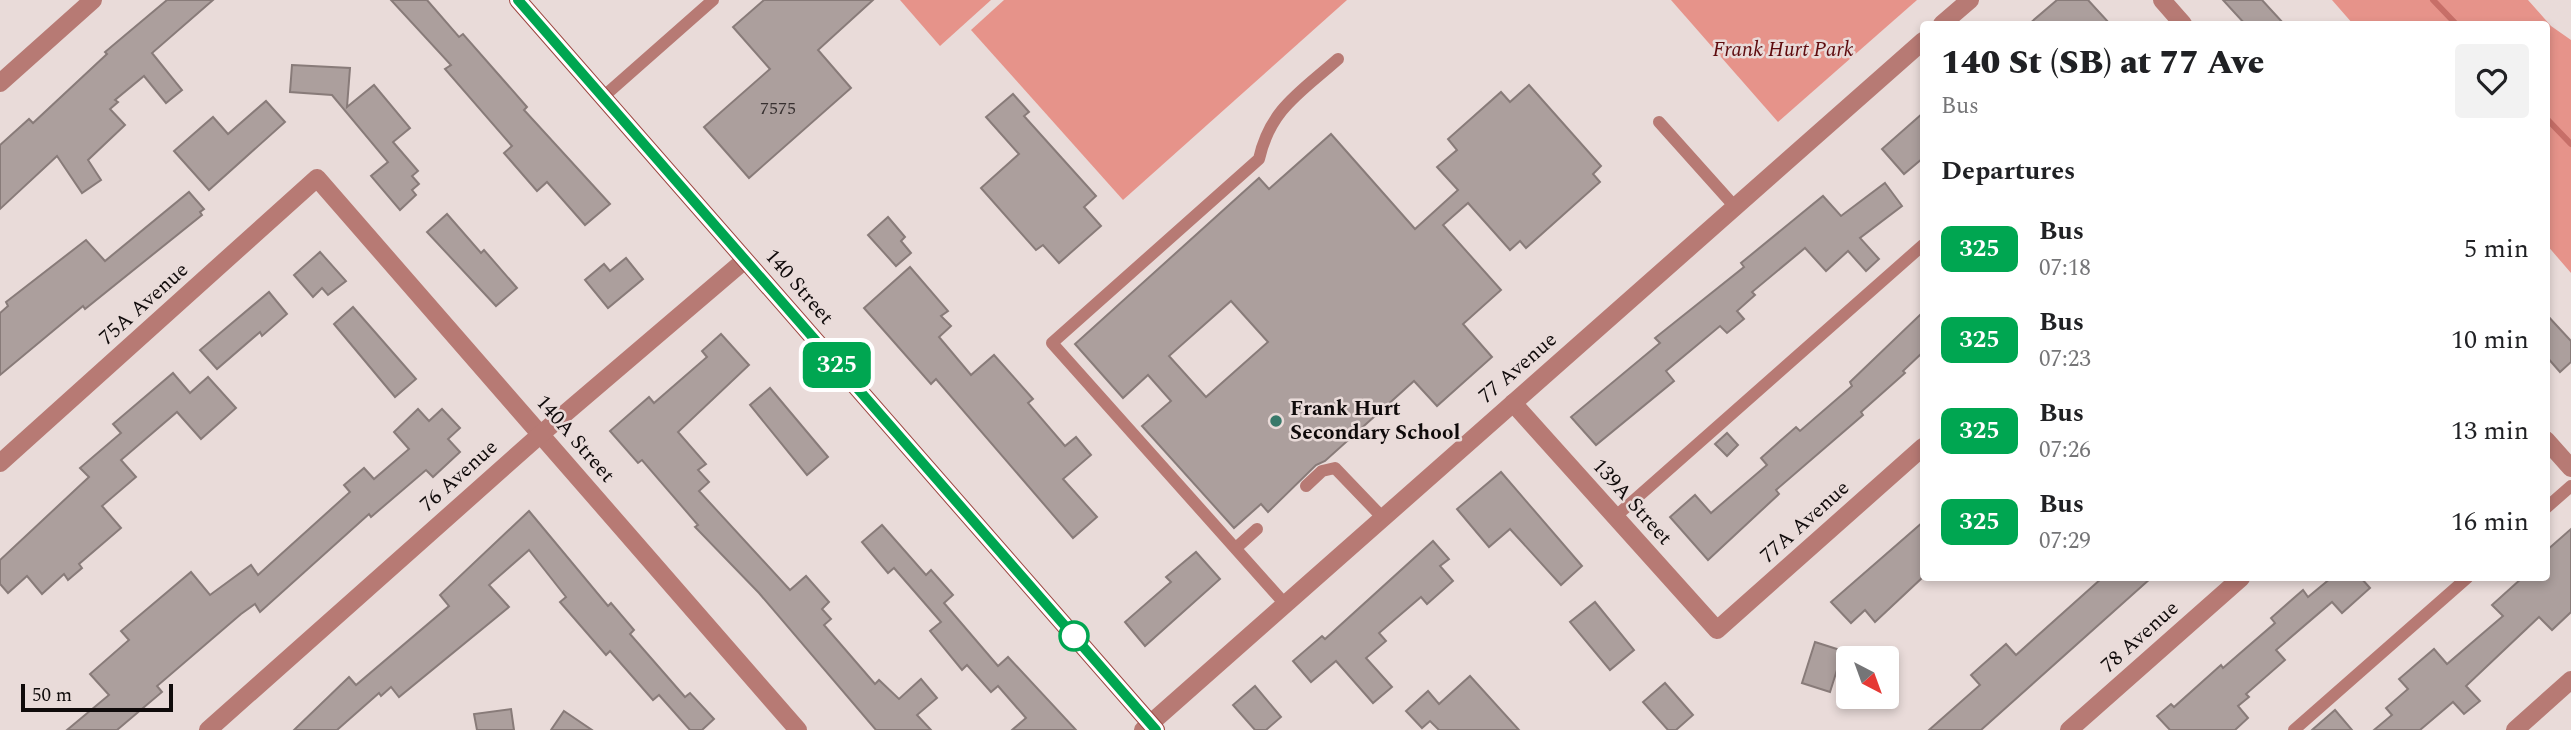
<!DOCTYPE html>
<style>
:root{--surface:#fff;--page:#f2f2f2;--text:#202124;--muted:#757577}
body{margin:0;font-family:Spectral,serif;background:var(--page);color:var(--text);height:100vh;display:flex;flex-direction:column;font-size:26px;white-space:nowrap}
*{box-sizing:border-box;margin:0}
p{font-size:23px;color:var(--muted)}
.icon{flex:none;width:38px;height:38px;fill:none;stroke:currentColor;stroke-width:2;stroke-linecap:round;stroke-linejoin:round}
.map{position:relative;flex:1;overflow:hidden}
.details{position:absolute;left:1920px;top:21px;width:630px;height:560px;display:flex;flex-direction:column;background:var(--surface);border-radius:7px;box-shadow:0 4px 10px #0003}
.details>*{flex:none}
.badge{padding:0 14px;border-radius:10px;font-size:24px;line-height:46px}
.needle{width:46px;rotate:139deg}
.buttons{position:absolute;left:1836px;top:646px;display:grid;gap:14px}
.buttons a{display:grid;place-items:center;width:63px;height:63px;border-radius:7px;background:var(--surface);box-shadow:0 4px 10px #0003;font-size:35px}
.scale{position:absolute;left:21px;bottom:18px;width:152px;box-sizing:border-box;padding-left:7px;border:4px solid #100b0b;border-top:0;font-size:19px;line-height:24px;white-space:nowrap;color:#100b0b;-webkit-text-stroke:5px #e9dbd9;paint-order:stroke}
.map>.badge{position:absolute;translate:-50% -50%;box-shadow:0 0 0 4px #fff}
h2{padding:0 21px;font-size:26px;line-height:63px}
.round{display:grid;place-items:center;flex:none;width:74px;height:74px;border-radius:7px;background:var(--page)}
.summary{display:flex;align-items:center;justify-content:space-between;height:119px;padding:0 21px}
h1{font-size:33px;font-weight:800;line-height:52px}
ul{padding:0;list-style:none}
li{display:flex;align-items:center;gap:21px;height:91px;padding:0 21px}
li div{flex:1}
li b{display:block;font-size:26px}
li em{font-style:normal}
li .badge{min-width:77px;font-weight:700;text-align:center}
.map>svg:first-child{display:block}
.green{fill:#e6938a}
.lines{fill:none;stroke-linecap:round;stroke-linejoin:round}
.stream{stroke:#c76f68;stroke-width:6}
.building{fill:#ac9f9d;stroke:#887b79;stroke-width:2;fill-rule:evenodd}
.service{stroke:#b77a74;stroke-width:12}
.minor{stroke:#b77a74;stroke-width:18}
.secondary{stroke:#9d4641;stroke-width:18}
.line-casing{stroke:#fff;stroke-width:16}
.line{stroke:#00a651;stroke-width:10}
.poi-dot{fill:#38796a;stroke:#e9dbd9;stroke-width:2.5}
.stop-dot{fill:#fff;stroke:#00a651;stroke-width:3.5}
.labels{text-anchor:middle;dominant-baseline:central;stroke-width:5;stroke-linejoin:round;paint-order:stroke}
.number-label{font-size:18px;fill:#373030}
.park-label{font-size:21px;font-style:italic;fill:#5e0b0e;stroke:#e9dbd9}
.street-label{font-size:21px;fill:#100b0b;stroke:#e9dbd9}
.poi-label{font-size:21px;font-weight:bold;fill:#100b0b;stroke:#e9dbd9;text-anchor:start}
</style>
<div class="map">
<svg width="2571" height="730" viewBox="0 0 2571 730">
<rect width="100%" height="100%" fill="#e9dbd9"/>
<g class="green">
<path d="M900 0H991L940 46Z"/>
<path d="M1004 0H1347L1123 200 971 30Z"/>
<path d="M1671 0H1917L1778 122Z"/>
<path d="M2332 0H2528L2551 26 2571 40V273L2546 244V24H2353Z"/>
</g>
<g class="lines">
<g class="stream">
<path d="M2433 0 2456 24"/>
<path d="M2546 118 2571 144"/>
</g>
</g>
<g class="building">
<path d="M167 0H213L152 53 182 90 166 103 144 76 115 100 118 102 110 109 125 125 88 160 101 180 82 193 57 156 0 209V145L29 119 33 123 107 54 105 52Z"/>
<path d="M391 0H427L459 37 463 34 527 107 524 110 610 204 585 225 547 182 537 191 504 153 512 146 445 69 451 65Z"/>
<path d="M764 0H873L818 50 851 88 749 178 704 127 770 69 733 27Z"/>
<path d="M2057 0H2088L2110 24H2029Z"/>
<path d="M2223 0H2262L2284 24H2245Z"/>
<path d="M292 65 350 68 347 107 374 85 410 128 393 142 418 171 412 176 419 184 412 190 416 195 400 210 371 176 388 162 332 95 290 92Z"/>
<path d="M1529 85 1601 166 1593 174 1600 182 1526 248 1520 241 1510 250 1468 203 1443 225 1501 290 1463 324 1492 357 1437 406 1414 381 1325 461 1316 465 1268 512 1261 504 1234 528 1142 426 1171 401 1148 375 1123 398 1075 344 1259 178 1269 189 1331 134 1415 229 1458 190 1437 167 1457 150 1448 139 1501 92 1510 102ZM1231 301 1268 342 1206 397 1169 356Z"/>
<path d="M1013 94 1029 112 1024 116 1096 196 1084 207 1101 226 1059 263 1043 245 1036 250 981 188 1019 154 986 117Z"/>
<path d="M266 101 285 122 209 190 174 151 213 117 228 134Z"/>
<path d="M1923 113V158L1904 174 1882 149Z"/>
<path d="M1885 183 1902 206 1860 238 1879 259 1866 271 1848 251 1826 271 1805 248 1752 292 1755 295 1737 311 1744 319 1727 333 1720 326 1666 371 1674 381 1596 445 1571 417 1660 343 1655 338 1744 267 1741 263 1823 196 1841 216Z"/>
<path d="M189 192 204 209 200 212 202 215 85 309 83 306 0 375V313L8 306 6 302 86 240 105 261Z"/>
<path d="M447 214 481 253 484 250 517 288 496 306 427 232Z"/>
<path d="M888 217 905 237 901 241 911 253 896 266 868 235Z"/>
<path d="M320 252 346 281 328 295 322 288 313 297 294 275Z"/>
<path d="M626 258 643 279 608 308 585 280 604 264 610 271Z"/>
<path d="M910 267 948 311 941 316 951 326 939 337 971 375 994 355 1033 399 1028 403 1065 446 1076 437 1091 455 1063 479 1097 517 1073 538 936 379 931 384 864 308Z"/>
<path d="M269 292 287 314 262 336 260 332 217 369 200 350Z"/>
<path d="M353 307 416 379 395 397 334 324Z"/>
<path d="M1923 312V352L1903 371 1905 373 1861 412 1863 415 1776 490 1779 494 1708 560 1670 517 1695 495 1711 513 1767 465 1761 458 1796 427 1800 431 1852 386 1850 382Z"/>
<path d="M2546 314 2571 341V362L2560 372 2546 356Z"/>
<path d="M721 334 749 365 678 432 706 464 698 470 709 482 699 491 790 590 806 576 829 602 822 609 831 619 824 625 875 684 879 680 899 699 921 679 937 698 917 715 931 730H876L759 593 695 527 698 525 642 460 638 463 610 431 649 397 654 403 707 357 702 351Z"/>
<path d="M173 373 190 393 208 377 236 408 201 439 177 412 121 460 136 477 102 506 121 528 79 564 82 568 68 580 64 574 42 594 27 576 8 593 0 584V560L89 477 80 468 121 433 113 424Z"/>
<path d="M770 388 828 457 807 475 750 405Z"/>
<path d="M418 409 429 421 442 409 460 428 448 439 460 452 433 477 426 470 371 517 369 514 260 612 255 604 241 614 157 686 162 692 117 730H67L109 695 90 674 129 640 121 631 191 572 210 595 251 565 258 575 350 492 344 485 364 468 374 479 409 449 394 432Z"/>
<path d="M1727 433 1738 445 1727 456 1715 444Z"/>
<path d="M1501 472 1582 566 1561 585 1510 529 1489 547 1457 509Z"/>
<path d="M529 511 608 606 611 603 634 630 630 634 685 697 690 693 714 719 702 730H690L659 695 653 700 610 651 606 655 560 602 566 597 529 550 489 585 509 607 399 697 391 687 381 696 379 693 337 730H294L349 677 356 685 449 606 440 595Z"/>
<path d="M1923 522V577L1875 622 1865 610 1851 623 1831 602Z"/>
<path d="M882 525 926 575 931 570 953 595 944 603 998 666 1008 657 1076 730H1012L1026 718 998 686 991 692 967 665 962 670 930 631 941 622 894 568 888 573 862 542Z"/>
<path d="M2571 529V612L2552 630 2539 617 2466 686 2480 701 2464 714 2453 702 2420 730H2374L2392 715 2386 708 2408 689 2399 679 2434 649 2447 664 2503 616 2492 605 2522 578H2546V551Z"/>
<path d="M1433 541 1449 559 1440 566 1453 581 1427 604 1421 597 1379 633 1386 641 1366 658 1392 687 1373 703 1336 661 1311 682 1293 661 1322 636 1325 639Z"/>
<path d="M1196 552 1220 579 1145 646 1125 622 1171 582 1166 577Z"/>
<path d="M2102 578H2151L1981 730H1929L1980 685 1971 675 2006 644 2016 655Z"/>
<path d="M2331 578H2361L2370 588 2342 613 2332 602 2276 650 2285 660 2246 694 2249 697 2238 706 2248 718 2235 730H2170L2157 716 2171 704 2174 707 2221 665 2223 668 2275 623 2271 618 2303 590 2308 597Z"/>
<path d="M1595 602 1634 650 1610 670 1570 622Z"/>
<path d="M1815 642 1843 651 1830 692 1802 683Z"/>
<path d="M1470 676 1519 730H1439L1430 721 1422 728 1406 711 1428 691 1439 704Z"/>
<path d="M1665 683 1693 715 1676 730H1668L1643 702Z"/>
<path d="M1255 686 1281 717 1266 730H1255L1233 705Z"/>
<path d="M511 709 514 730H477L474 714Z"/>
<path d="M2335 710 2352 730H2312Z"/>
<path d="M564 711 592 730H551Z"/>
</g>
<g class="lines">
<g class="service">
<path d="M603 97 713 0"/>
<path d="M1659 122 1736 208"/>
<path d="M1306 486 1322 471 1335 468 1383 518"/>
<path d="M2546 508 2571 486"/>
<path d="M1615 517 1923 245"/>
<path d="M1236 548 1257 529"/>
<path d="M1285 604 1052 343 1259 159C1270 109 1301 92 1338 59"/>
<path d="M2294 730 2467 578"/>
</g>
<g class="minor">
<path d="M2162 0 2183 24"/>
<path d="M1942 24 1970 0"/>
<path d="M0 83 93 0"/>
<path d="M1513 403 1717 630 1923 447"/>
<path d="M2546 440 2571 468"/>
<path d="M0 463 317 178 798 730"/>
<path d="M208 730 541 434 745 260"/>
<path d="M1143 730 1923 41"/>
<path d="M2069 730 2241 578"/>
<path d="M2515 730 2571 680"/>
</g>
<path class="secondary" d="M518 0 1156 730"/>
</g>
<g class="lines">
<defs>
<path id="line" d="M518 0 1156 730"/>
</defs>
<use href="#line" class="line-casing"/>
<use href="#line" class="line"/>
</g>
<circle class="poi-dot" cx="1276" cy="421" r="7"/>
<circle class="stop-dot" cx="1074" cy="636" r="14"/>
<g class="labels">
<g class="number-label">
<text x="778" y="108">7575</text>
</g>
<g class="park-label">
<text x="1783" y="50">Frank Hurt Park</text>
</g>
<g class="street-label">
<text transform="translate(799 287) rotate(49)">140 Street</text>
<text transform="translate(144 304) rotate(-42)">75A Avenue</text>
<text transform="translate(1518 368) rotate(-41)">77 Avenue</text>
<text transform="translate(575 439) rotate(49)">140A Street</text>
<text transform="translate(459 476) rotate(-42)">76 Avenue</text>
<text transform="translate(1632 502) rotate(48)">139A Street</text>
<text transform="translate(1805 522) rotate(-42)">77A Avenue</text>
<text transform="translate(2140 637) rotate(-42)">78 Avenue</text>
</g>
<g class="poi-label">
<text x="1290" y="409">Frank Hurt<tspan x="1290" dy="24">Secondary School</tspan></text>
</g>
</g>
</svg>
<div class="buttons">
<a><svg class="needle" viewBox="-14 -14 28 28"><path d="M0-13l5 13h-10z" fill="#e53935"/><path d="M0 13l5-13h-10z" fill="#757577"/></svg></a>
</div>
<div class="scale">50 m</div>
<b class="badge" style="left:837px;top:365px;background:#00a651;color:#fff">325</b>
<section class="details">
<div class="summary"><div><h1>140 St (SB) at 77 Ave</h1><p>Bus</p></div><a class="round"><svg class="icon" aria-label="heart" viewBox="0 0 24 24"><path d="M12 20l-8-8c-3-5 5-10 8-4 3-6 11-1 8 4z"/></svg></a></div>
<h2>Departures</h2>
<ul>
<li><span class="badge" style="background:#00a651;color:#fff">325</span><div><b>Bus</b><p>07:18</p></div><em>5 min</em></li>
<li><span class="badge" style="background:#00a651;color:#fff">325</span><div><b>Bus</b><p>07:23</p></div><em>10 min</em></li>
<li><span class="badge" style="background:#00a651;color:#fff">325</span><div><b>Bus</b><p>07:26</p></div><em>13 min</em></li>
<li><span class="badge" style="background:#00a651;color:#fff">325</span><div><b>Bus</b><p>07:29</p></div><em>16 min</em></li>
</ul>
</section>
</div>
